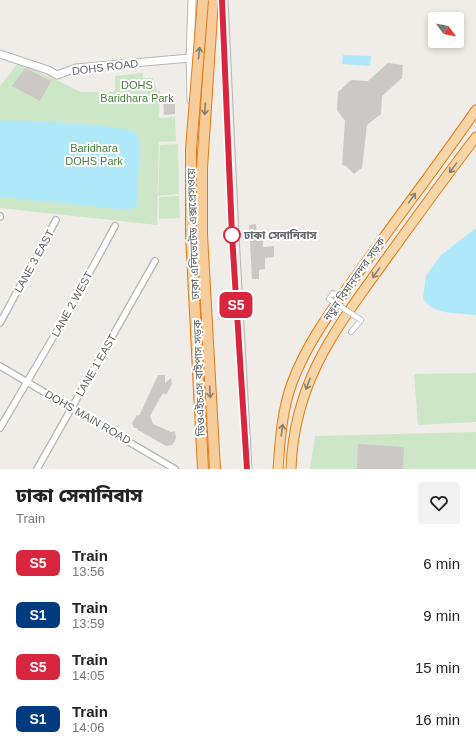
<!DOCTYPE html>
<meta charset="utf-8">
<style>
:root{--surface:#fff;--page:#f2f2f2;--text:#222;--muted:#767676}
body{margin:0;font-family:Arial,"Noto Sans Bengali",sans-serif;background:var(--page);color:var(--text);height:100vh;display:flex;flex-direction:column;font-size:15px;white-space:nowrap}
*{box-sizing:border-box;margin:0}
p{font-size:13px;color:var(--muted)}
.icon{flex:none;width:22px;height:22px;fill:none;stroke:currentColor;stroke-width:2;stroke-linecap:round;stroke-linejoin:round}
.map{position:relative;height:469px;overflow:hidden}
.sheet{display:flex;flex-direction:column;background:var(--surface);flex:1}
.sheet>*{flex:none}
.badge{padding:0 8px;border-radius:6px;font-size:14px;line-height:26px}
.needle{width:26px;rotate:122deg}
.controls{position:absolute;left:428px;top:12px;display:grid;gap:8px}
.controls a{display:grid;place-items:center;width:36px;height:36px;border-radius:4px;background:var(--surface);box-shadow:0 2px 6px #0003;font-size:20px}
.map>.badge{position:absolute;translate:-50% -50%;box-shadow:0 0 0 2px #fff}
.round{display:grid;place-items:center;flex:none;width:42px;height:42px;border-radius:4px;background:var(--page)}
.head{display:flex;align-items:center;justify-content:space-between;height:68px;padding:0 16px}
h1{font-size:19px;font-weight:800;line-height:30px}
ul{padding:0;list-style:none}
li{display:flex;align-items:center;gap:12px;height:52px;padding:0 16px}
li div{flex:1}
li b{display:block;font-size:15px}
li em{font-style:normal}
li .badge{min-width:44px;font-weight:700;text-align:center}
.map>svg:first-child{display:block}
.green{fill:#cde6c7}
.water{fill:#afe8f9}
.building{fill:#ccc8c5}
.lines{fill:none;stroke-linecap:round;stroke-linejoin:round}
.pedestrian-casing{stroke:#b3b6b9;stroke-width:6}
.minor-casing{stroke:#b3b6b9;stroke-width:8}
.tertiary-casing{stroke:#b3b6b9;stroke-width:9}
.trunk-casing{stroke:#e87a11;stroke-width:11}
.motorway-casing{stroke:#e87a11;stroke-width:12}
.pedestrian{stroke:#fff;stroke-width:4.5}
.minor{stroke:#fff;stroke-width:5.5}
.tertiary{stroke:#fff;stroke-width:7}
.trunk{stroke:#f8d6a7;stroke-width:9}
.motorway{stroke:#f6cc9a;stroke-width:10}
.tram{stroke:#b4b5b5;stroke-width:1}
.rail{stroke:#b4b5b5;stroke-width:2;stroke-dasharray:1 5;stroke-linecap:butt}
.pedestrian-bridge-casing{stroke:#b3b6b9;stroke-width:6;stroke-linecap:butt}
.motorway-bridge-casing{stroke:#e87a11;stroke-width:12;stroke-linecap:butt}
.pedestrian-bridge{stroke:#fff;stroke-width:4.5}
.motorway-bridge{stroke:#f6cc9a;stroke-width:10}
.oneway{stroke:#867e74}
.oneway2{stroke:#868077}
.line-casing{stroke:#fff;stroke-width:9}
.line{stroke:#d7263d;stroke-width:6}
.stop-dot{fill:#fff;stroke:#d7263d;stroke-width:2}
.labels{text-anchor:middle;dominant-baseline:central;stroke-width:4;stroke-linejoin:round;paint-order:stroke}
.street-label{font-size:11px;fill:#606467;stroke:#fff}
.park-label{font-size:11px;fill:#46823c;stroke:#fff}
.stop-label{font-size:11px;font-weight:bold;fill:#606467;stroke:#fff;text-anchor:start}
</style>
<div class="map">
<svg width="476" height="469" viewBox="0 0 476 469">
<rect width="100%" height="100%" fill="#f0ede8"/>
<g class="green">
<path d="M19 62 81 92H113L115 90V76L143 73V78H153L157 91H160L159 118 175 117 176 141 159 142 157 225 0 208V86Z"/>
<path d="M178 144 179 194 158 196 160 145Z"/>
<path d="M179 196 180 218 159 219V197Z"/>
<path d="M476 373V422L418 425 414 374Z"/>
<path d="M476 432V469H310L315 436Z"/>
</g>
<g class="water">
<path d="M343 55 371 56 370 66 342 64Z"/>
<path d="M0 121C15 119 124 125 134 132 136 133 138 137 140 139L137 204 134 208 129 210 0 197Z"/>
<path d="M476 228V315C460 313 431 315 423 298L426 276 441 255Z"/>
</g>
<g class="building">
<path d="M388 63 403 65 402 78 382 96 381 114 367 125 362 168 354 174 346 166 342 165 345 121 337 110 338 92 351 80 368 81Z"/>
<path d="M25 68 51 81 40 101 12 86Z"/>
<path d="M163 96H175V114L164 115Z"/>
<path d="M256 224 257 239H263V247L274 246V257L265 258V269L259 270V279H252L249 225Z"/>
<path d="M158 375H165V383L171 378 172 384 166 395 163 393 150 416 153 424 171 432 175 431 176 438 174 442 172 445 166 446 138 430 137 428H134L132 423 137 415 139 416Z"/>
<path d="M358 444 404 447 403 469H357Z"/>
</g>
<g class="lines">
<defs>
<g id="pedestrian">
<path d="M329 299 333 293"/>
<path d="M351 332 361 320"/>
</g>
<g id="minor">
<path d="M0 217V216"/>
<path d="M0 323 56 220"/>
<path d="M0 366 175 469"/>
<path d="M0 428 68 312 115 226"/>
<path d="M37 469 155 261"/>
</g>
<g id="tertiary">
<path d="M0 54 48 70 57 75 76 68 190 58"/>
<path d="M191 100 190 58 192 0"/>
</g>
<g id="trunk">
<path d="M278 469C280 440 282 410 292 383 307 342 334 307 359 272 397 218 438 165 476 110"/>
<path d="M291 469C294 378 339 325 389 255 418 215 446 176 476 137"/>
</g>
<path id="motorway" d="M213 0 202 168V234L215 469"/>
</defs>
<use href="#pedestrian" class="pedestrian-casing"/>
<use href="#minor" class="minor-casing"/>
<use href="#tertiary" class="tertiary-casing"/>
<use href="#trunk" class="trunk-casing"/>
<use href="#motorway" class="motorway-casing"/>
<use href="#pedestrian" class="pedestrian"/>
<use href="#minor" class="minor"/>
<use href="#tertiary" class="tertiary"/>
<use href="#trunk" class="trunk"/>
<use href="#motorway" class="motorway"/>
<path class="tram" d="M228 0 239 235 252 469"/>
<path class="rail" d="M222 0 232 235 246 469"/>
<defs>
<path id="pedestrian-bridge" d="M329 299 361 320"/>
<path id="motorway-bridge" d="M203 0 191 149V235L203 469"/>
</defs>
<use href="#pedestrian-bridge" class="pedestrian-bridge-casing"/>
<use href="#motorway-bridge" class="motorway-bridge-casing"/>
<use href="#pedestrian-bridge" class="pedestrian-bridge"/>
<use href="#motorway-bridge" class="motorway-bridge"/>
</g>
<defs><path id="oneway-shaft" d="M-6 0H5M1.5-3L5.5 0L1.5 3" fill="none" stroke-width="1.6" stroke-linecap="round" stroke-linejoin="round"/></defs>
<g class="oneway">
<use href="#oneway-shaft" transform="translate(199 53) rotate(-85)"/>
<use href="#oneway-shaft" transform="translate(205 109) rotate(93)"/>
<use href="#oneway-shaft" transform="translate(210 392) rotate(87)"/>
</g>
<g class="oneway2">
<use href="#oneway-shaft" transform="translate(453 168) rotate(126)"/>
<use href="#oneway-shaft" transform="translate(412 198) rotate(-54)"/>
<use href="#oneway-shaft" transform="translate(376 273) rotate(126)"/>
<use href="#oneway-shaft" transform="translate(308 384) rotate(110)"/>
<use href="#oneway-shaft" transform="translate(282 430) rotate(-82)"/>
</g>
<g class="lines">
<defs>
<path id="line" d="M222 0 232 235 247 469"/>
</defs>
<use href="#line" class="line-casing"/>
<use href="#line" class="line"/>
</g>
<circle class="stop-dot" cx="232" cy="235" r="8"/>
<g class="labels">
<g class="street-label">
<text transform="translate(105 67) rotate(-7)">DOHS ROAD</text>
<text transform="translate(193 234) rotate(-92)">ঢাকা এলিভেটেড এক্সপ্রেসওয়ে</text>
<text transform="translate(34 261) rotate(-61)">LANE 3 EAST</text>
<text transform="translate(354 279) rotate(-55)">নতুন বিমানবন্দর সড়ক</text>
<text transform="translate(72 304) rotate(-61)">LANE 2 WEST</text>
<text transform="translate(96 365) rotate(-60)">LANE 1 EAST</text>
<text transform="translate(199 378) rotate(-92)">ডিওএইচএস বাইপাস সড়ক</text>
<text transform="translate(88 417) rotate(30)">DOHS MAIN ROAD</text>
</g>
<g class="park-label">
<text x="137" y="85">DOHS<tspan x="137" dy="13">Baridhara Park</tspan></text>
<text x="94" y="148">Baridhara<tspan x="94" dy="13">DOHS Park</tspan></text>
</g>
<g class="stop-label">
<text x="244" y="235">ঢাকা সেনানিবাস</text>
</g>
</g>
</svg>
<div class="controls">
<a><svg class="needle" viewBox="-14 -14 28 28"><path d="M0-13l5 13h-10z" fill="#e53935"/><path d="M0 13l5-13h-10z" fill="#767676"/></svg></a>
</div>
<b class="badge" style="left:236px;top:305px;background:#d7263d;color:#fff">S5</b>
</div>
<section class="sheet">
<div class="head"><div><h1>ঢাকা সেনানিবাস</h1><p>Train</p></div><a class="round"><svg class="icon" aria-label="heart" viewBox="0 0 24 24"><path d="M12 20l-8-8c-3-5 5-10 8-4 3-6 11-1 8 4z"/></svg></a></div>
<ul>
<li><span class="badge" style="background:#d7263d;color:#fff">S5</span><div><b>Train</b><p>13:56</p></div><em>6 min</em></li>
<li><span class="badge" style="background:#003b80;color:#fff">S1</span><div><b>Train</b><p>13:59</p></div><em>9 min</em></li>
<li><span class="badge" style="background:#d7263d;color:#fff">S5</span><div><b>Train</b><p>14:05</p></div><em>15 min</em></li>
<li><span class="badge" style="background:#003b80;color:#fff">S1</span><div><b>Train</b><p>14:06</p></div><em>16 min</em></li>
</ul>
</section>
